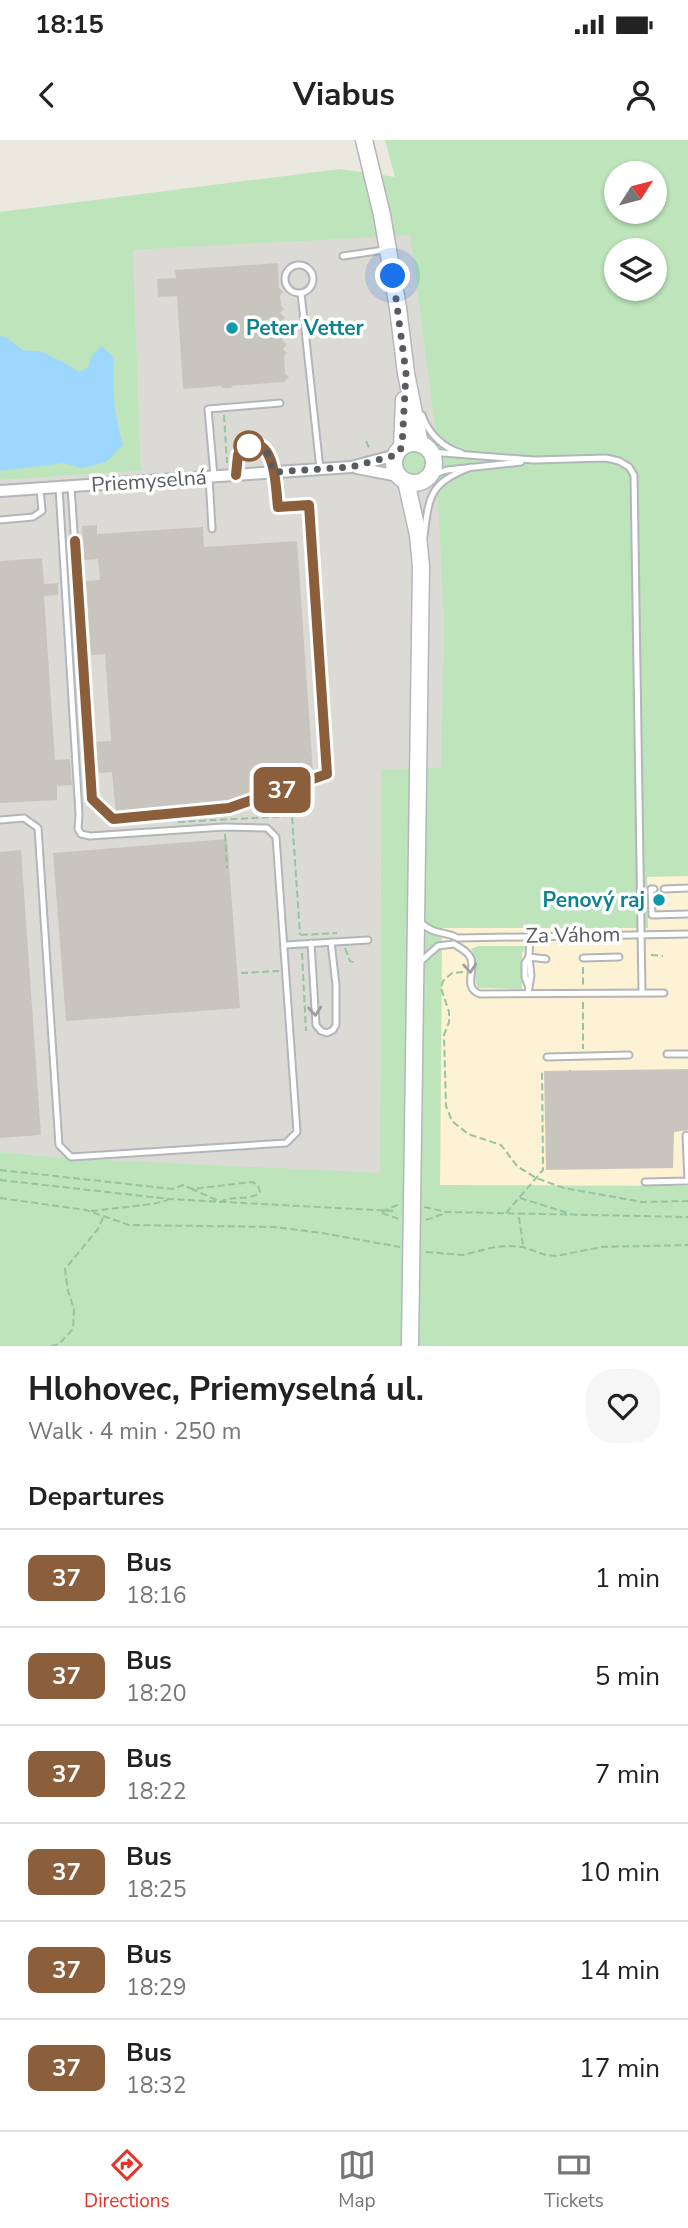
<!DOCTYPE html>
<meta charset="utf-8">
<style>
:root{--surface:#fff;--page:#f6f6f6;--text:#222;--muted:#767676;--line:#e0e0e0;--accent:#e7322a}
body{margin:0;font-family:"Nunito Sans",sans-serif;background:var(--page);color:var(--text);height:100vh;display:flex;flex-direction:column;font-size:26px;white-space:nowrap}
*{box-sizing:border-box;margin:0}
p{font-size:23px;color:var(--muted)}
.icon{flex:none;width:38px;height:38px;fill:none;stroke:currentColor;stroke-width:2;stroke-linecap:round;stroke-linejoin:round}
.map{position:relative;height:1206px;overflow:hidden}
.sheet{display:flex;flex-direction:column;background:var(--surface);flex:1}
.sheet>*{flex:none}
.badge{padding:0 14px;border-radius:10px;font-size:24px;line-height:46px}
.needle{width:46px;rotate:54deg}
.controls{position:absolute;left:604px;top:21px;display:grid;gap:14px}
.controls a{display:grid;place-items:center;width:63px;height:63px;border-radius:50%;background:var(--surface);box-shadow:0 2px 5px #0004;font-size:35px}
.you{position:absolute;width:35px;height:35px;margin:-18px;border:5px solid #fff;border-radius:50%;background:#1a73e8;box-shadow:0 0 0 10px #1a73e833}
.map>.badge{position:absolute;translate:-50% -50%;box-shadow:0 0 0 4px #fff}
h2{padding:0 28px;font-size:26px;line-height:63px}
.round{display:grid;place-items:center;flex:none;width:74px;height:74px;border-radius:28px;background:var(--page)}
.head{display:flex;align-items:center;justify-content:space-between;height:119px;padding:0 28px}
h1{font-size:33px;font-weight:700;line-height:52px}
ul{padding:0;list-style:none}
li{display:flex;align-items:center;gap:21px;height:98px;padding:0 28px;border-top:2px solid var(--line)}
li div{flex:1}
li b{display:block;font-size:26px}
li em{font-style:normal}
li .badge{min-width:77px;font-weight:700;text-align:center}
.status{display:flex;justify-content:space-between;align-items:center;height:49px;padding:0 35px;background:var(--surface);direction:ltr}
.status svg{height:19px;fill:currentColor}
header{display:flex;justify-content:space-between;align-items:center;height:91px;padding:0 28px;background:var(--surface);font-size:32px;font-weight:700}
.tabs{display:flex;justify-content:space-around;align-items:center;height:98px;border-top:2px solid var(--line);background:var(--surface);font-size:19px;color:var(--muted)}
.tabs a{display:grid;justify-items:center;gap:4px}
.tabs .active{color:var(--accent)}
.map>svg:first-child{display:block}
.commercial{fill:#fdf2d3}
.industrial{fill:#dcdad4}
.green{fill:#bde4bb;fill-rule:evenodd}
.water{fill:#9dd7fe}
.building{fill:#c8c5bf}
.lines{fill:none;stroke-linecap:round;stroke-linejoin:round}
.service-casing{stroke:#b2b6ba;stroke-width:9}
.minor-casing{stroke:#b2b6ba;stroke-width:14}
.secondary-casing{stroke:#b3b7bc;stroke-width:19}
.path{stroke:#95c4a0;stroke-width:2;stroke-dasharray:7 3.5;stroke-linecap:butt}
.service{stroke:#fff;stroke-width:5}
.minor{stroke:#fff;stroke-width:10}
.secondary{stroke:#fff;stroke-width:16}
.secondary-bridge-casing{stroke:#b3b7bc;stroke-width:19;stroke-linecap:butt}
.secondary-bridge{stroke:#fff;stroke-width:16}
.oneway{stroke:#9b9da0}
.line-casing{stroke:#fff;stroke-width:16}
.line{stroke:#8b5e3c;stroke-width:10}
.walk{stroke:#585c60;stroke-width:7;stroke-dasharray:0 12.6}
.culture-dot{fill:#0f9aa8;stroke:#fff;stroke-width:2.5}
.stop-dot{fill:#fff;stroke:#8b5e3c;stroke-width:3.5}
.labels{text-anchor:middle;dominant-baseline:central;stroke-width:7;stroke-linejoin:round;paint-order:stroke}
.culture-label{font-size:21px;font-weight:bold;fill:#0d838f;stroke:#fff;text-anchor:start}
.street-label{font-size:21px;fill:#585c60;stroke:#fff}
</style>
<div class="status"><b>18:15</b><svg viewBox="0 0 49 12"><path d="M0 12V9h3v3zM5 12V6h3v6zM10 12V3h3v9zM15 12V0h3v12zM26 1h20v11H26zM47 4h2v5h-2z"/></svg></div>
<header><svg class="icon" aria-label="back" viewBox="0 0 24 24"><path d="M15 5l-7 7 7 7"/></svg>Viabus<svg class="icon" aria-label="person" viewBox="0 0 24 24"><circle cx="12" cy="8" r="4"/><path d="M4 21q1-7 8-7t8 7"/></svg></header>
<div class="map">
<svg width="688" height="1206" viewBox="0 0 688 1206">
<rect width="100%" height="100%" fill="#ebe8df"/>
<path class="commercial" d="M647 736H688V1046H440L442 788H648Z"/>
<path class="industrial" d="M410 94 434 280 444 484 441 629H381L380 1034 63 1018 0 1012V340L141 331 133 110Z"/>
<g class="green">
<path d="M385 0H688V736L647 737 648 788H442L440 1045 688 1046V1206H0V1012L63 1018 380 1033 381 629 441 628 444 484 434 280 410 95 133 110 141 331 0 340V72L340 29 395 37ZM616 33H654V72H616ZM616 110H654V149H616Z"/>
<circle cx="414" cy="323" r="14"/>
<path d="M478 806H527L522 813V849L478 848C472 836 479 820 471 809Z"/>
</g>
<path class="water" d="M0 196 6 197 22 210 42 212 69 225 79 232 88 227 92 215 102 206 114 218C112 249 114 275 123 305L106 322 82 328 64 323 0 331Z"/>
<g class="building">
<path d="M278 123 279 148 283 152 280 156 281 165 284 169 280 173 285 177 281 182 285 186 281 191 286 195 282 200 287 204 283 209 287 213 284 217 285 233 289 237 284 242 231 246 232 248H222V246L183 249 177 156 158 157 157 139 176 138 175 130Z"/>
<path d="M97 385V394L203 387 204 407 297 401 313 633 228 664 116 674 112 632 101 633 97 631 95 620 94 602 111 601 105 514 91 515 86 441 100 440 98 419 84 420 82 386Z"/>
<path d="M42 418 44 444 58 443V455L44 456 55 620 70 619 72 645 57 646V660L0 663V421Z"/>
<path d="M227 699 240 868 66 881 53 713Z"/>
<path d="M21 710 41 995 0 998V712Z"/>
<path d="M688 929V990L674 992 673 1028 546 1030 544 931Z"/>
</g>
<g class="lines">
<defs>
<g id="service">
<path d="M343 116 384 110"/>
<circle cx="299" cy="139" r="14"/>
<path d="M301 153 320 329"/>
<path d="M422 275C428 293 443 308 461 313"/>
<path d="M430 312 534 320 606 318 619 321 629 327 634 335 642 852"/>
<path d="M214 336 208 269 280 263"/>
<path d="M429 336 447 330 521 322"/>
<path d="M209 337 212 389"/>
<path d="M71 347 92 659 113 679 229 669 327 634 309 364 278 367C276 352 276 310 258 305 254 304 251 306 247 306L238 315 237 334"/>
<path d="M0 380 33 377 42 371 40 349"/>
<path d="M424 396C429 355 430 343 471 327"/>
<path d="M0 680 24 678 38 688 59 1005 71 1017 286 1003 297 992 276 697 267 688 224 687 90 696 81 694 78 689 79 674 59 348"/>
<path d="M654 749H651L652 775 688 774"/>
<path d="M664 749 688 748"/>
<path d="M421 783C436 796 442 790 458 798L688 794"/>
<path d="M311 803 316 885 321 891 327 893 333 890 336 885V845L331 802"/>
<path d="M285 805 368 800"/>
<path d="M529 817 546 819"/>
<path d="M583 818 619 817"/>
<path d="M420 822 438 806 454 804C460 808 469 812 471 819 475 832 463 848 480 854L664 853"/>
<path d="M528 845 525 837V823L529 817"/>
<path d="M528 853 531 836 529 817 530 796"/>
<path d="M667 914H688"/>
<path d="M547 917 629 915"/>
<path d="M645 1042 688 1041 686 995"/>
</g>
<g id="minor">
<path d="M357 328 398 336"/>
<path d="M0 351 351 327 396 315"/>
</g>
<g id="secondary">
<path d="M364 0 382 75 398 168 406 233 420 304"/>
<circle cx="414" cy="323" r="20"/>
<path d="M402 307 404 260"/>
<path d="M406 341 418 395 421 427 412 1064"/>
</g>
</defs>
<use href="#service" class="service-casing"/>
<use href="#minor" class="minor-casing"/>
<use href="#secondary" class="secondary-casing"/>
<g class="path">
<path d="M224 275 227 323"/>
<path d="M366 301 370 310"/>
<path d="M178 682 292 676 300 795"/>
<path d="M225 694 227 728"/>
<path d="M301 795 337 793"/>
<path d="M345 808 350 821 356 823"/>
<path d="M302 813 306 891"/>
<path d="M651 815 663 816"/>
<path d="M583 827V846"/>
<path d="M463 832 452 833 443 841 441 848 449 872V882L444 895 446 966 452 981 468 994 501 1005 517 1026 536 1038 564 1048 642 1062 688 1061"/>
<path d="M241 833 279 831"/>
<path d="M583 862V909"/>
<path d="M570 930V931"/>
<path d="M0 1030 173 1049 183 1045 192 1049 252 1042 258 1045 260 1052C250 1062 233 1054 221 1062L192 1049"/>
<path d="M0 1040 169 1059 393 1071"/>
<path d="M0 1058 86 1070 129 1085 275 1087 322 1093 400 1107"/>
<path d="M520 1058 571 1074"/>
<path d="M424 1067 446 1072 688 1077"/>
<path d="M91 1071 153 1064 168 1060"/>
<path d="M382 1072 399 1064"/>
<path d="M382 1073 399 1079"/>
<path d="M506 1073 543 1030 542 930"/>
<path d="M519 1077 523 1106"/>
<path d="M426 1080 443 1074"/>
<path d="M426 1112 463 1115 495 1107 507 1106 523 1107 546 1115 556 1116 602 1107 688 1105"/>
<path d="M51 1206 59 1204 73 1189 74 1169 68 1151 65 1129 98 1089 103 1078"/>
</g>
<use href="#service" class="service"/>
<use href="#minor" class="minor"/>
<use href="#secondary" class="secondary"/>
<defs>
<path id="secondary-bridge" d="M410 1206 412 1064"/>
</defs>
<use href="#secondary-bridge" class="secondary-bridge-casing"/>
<use href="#secondary-bridge" class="secondary-bridge"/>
</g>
<defs><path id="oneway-chevron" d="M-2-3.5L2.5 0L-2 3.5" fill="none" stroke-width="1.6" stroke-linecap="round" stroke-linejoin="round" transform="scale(1.75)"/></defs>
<g class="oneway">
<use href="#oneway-chevron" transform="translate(470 828) rotate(86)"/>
<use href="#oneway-chevron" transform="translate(315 871) rotate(86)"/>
</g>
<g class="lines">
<defs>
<path id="line" d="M75 401 92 659 113 679 229 668 327 634 309 365 278 367C276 352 276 310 258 305 254 304 251 306 247 306L238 315 236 335"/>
</defs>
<use href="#line" class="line-casing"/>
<use href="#line" class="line"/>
<path class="walk" d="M249 306H247C269 305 268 314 274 332L351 327 396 315 402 307 406 233 393 136"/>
</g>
<g class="culture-dot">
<circle cx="232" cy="188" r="7"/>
<circle cx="659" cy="760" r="7"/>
</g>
<circle class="stop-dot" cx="249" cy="306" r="14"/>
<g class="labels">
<g class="culture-label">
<text x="246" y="188">Peter Vetter</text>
<text x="645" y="760" text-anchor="end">Penový raj</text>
</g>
<g class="street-label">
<text transform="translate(149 341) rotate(-4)">Priemyselná</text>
<text transform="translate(573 795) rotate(-1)">Za Váhom</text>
</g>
</g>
</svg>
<div class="controls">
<a><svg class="needle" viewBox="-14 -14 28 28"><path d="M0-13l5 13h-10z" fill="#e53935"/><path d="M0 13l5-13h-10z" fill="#767676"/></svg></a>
<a><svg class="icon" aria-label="layers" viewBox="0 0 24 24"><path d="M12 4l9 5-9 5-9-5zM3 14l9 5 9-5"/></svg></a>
</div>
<div class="you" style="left:393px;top:136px"></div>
<b class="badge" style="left:282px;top:650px;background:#8b5e3c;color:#fff">37</b>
</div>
<section class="sheet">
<div class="head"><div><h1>Hlohovec, Priemyselná ul.</h1><p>Walk · 4 min · 250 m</p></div><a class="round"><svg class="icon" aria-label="heart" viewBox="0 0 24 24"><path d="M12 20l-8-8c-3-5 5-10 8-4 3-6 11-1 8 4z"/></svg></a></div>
<h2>Departures</h2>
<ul>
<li><span class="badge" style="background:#8b5e3c;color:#fff">37</span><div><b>Bus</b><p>18:16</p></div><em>1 min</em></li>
<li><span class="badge" style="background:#8b5e3c;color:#fff">37</span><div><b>Bus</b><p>18:20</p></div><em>5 min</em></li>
<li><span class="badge" style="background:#8b5e3c;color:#fff">37</span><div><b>Bus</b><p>18:22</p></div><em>7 min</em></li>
<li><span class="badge" style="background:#8b5e3c;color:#fff">37</span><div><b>Bus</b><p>18:25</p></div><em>10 min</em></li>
<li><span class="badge" style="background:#8b5e3c;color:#fff">37</span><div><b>Bus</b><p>18:29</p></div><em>14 min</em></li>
<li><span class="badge" style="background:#8b5e3c;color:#fff">37</span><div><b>Bus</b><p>18:32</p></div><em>17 min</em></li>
</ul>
</section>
<nav class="tabs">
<a class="active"><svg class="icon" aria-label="directions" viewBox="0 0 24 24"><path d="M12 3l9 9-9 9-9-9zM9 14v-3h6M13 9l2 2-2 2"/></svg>Directions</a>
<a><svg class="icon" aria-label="map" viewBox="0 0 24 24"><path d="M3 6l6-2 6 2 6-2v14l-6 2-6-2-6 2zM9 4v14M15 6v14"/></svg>Map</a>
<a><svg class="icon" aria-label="tickets" viewBox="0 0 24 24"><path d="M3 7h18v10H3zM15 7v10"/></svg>Tickets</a>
</nav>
